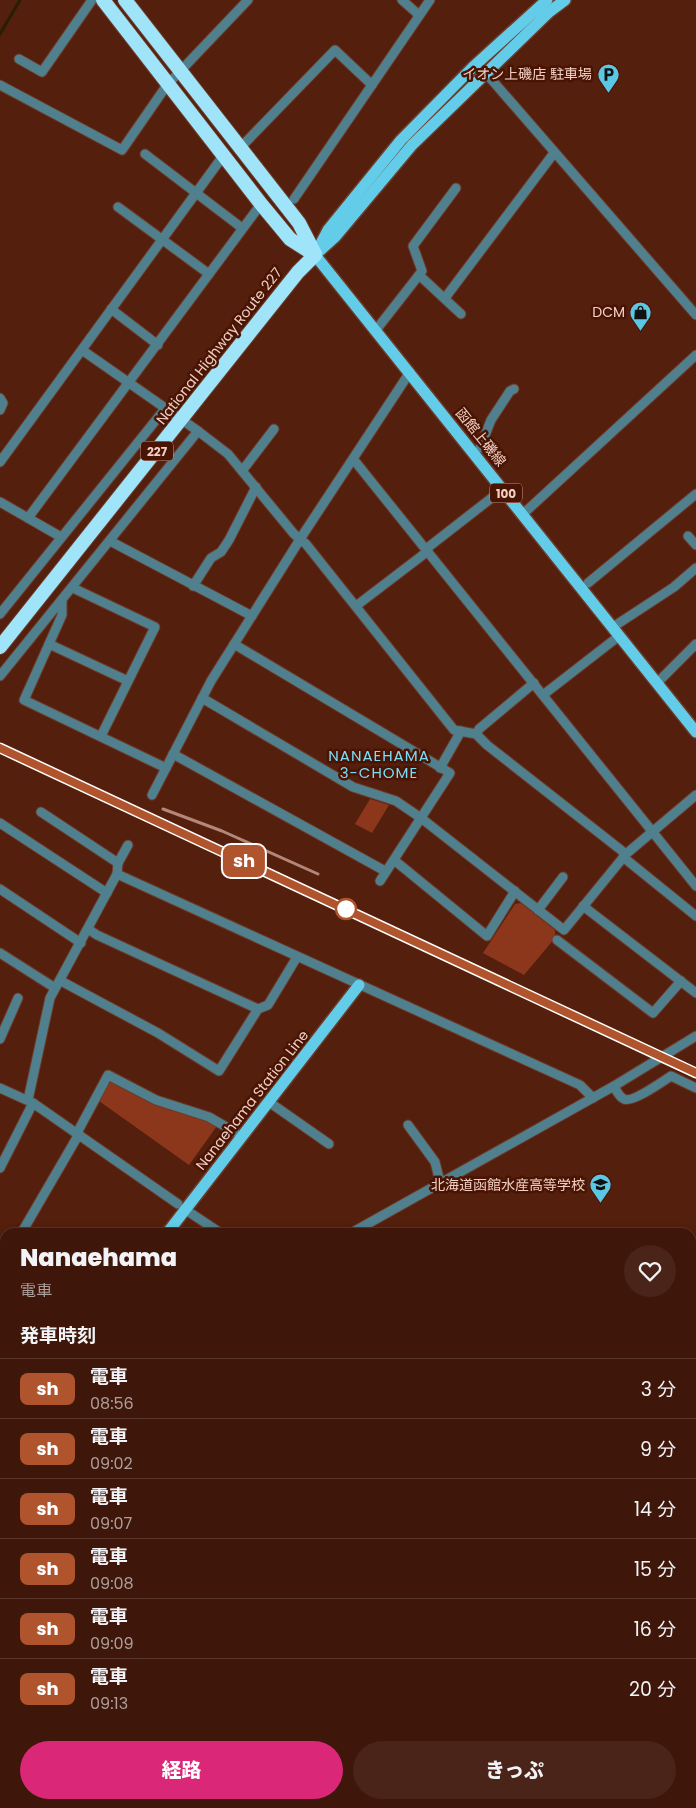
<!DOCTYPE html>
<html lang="ja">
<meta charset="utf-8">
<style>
:root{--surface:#3f170a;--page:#4a2418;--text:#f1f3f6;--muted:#ad9f9c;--line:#58362b;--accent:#db2777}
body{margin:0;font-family:Poppins,"Noto Sans JP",sans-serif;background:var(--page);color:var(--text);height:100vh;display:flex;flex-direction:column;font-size:19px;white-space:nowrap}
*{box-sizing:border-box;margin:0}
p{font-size:16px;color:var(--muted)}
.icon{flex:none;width:28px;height:28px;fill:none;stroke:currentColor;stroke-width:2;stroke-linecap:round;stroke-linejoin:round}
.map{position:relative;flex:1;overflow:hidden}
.drawer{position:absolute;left:0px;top:1228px;width:696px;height:581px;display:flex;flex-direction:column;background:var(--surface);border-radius:15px 15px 0 0;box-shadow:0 2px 8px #0003,0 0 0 1px var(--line)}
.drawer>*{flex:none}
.badge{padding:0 10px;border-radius:8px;font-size:18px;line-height:32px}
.map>.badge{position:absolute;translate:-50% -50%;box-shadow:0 0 0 2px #fff}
h2{padding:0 20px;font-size:19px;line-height:45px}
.round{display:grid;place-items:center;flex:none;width:52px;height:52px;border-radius:26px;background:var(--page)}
.overview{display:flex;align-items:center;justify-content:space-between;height:85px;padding:0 20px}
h1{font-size:24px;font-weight:800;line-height:38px}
.primary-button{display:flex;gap:10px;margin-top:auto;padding:10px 20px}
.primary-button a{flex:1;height:58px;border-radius:30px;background:var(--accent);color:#fff;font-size:20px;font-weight:800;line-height:58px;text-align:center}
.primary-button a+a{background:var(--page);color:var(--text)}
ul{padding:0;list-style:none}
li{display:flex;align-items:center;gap:15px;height:60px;padding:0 20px;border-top:1px solid var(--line)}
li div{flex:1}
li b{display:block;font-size:19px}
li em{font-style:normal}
li .badge{min-width:55px;font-weight:700;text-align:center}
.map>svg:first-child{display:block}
.green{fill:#8c371b}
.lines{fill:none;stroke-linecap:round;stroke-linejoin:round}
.stream{stroke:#262001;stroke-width:3}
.minor-casing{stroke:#6d3b2a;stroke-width:11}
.major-casing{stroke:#6d3b2a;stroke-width:14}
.highway-casing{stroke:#6d3b2a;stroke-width:16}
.minor{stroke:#50808d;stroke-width:9}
.major{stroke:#63cce9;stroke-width:11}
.highway{stroke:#9fe4f8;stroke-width:14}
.rail{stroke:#b3887a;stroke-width:3}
.line-casing{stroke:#fff;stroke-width:11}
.line{stroke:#b0542d;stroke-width:8}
.stop-dot{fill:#fff;stroke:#b0542d;stroke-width:2.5}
.labels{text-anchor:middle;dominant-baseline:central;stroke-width:5;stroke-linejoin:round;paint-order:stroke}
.shield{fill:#491403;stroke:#bf978a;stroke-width:1}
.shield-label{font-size:12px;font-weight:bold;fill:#f2cfc4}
.poi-label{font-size:14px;fill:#f2cfc4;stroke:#491403;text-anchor:end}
.street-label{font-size:14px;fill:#f2cfc4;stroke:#491403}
.neighbourhood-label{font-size:15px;letter-spacing:1px;fill:#7addf8;stroke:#491403}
</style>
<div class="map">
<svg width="696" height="1808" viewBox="0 0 696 1808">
<rect width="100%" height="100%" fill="#541f0d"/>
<g class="green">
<path d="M370 799 389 805 372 833 355 824Z"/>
<path d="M521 903 555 930V938L524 975 483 953 515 904Z"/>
<path d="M110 1080 174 1111 209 1121 217 1126 189 1165 99 1101Z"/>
<path d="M696 1252V1357L691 1353V1258Z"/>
</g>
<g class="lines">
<path class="stream" d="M0 34 20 0"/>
<defs>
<g id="minor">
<path d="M402 0 419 15"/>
<path d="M19 59 42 72 92 0"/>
<path d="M485 72 696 315"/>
<path d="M0 85 122 150 167 85 248 0"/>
<path d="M240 148 335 50 372 85"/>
<path d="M145 154 242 228"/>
<path d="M294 199 430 0"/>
<path d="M118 207 209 274"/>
<path d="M419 275 422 271 413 246 456 188"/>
<path d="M445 298 554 153"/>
<path d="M111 309 158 345"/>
<path d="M376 330 419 275 461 314"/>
<path d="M0 398 3 403 0 410"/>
<path d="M198 431 228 454 294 534 306 544 454 730 476 734 487 745 626 854"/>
<path d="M480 448 491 420 510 391 514 389"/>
<path d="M354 460 696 886"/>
<path d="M0 462 223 156"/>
<path d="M242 471 274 429"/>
<path d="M0 502 61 537"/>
<path d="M523 514 696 355"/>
<path d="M28 518 261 204"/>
<path d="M688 536 696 545"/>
<path d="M110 541 252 616"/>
<path d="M426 549 503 489"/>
<path d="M588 583 696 494"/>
<path d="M193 586 211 558 221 552 229 540 256 487"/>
<path d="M73 588 155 627 101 736"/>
<path d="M62 601V615L24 700 166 768"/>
<path d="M356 606 428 551"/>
<path d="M0 614 164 410"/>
<path d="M613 627 674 587 696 568"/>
<path d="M49 644 128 681"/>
<path d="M234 644 450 773 380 881"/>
<path d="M0 676 198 431 82 350"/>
<path d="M657 683 696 644"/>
<path d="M543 695 619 636"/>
<path d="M202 698 353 787 396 801 421 818 564 930 626 854 696 795"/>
<path d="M476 734 479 729 534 683"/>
<path d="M173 754 385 871"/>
<path d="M440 768 461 731"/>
<path d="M152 795 211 681 304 533 410 372"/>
<path d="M0 823 107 893"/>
<path d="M623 857 696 916"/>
<path d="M394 860 487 936 515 891"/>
<path d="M118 863 128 845"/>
<path d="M117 874 580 1085 593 1098"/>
<path d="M0 889 81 943"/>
<path d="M583 906 696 993"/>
<path d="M538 910 563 877"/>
<path d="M557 940 653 1013 681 981"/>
<path d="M0 953 55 988"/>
<path d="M61 981 158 1033 219 1071 258 1009 97 935 88 929"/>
<path d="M258 1009 268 1005 297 957"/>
<path d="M0 1039 18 998"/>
<path d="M614 1086C616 1090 619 1097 624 1099 632 1103 662 1082 671 1076L696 1088"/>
<path d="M0 1088 33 1103 178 1204"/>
<path d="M28 1100 50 998 117 874 118 863 41 812"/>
<path d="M269 1102 329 1144"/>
<path d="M408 1125 435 1162 439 1178"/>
<path d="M77 1133 108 1075 156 1100 209 1117 235 1132"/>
<path d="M0 1168 33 1103"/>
<path d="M186 1210 219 1232"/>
<path d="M22 1232 79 1134"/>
<path d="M353 1232 614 1086 696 1036"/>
<path d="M0 1345 5 1348"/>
<path d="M691 1390 696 1394"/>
<path d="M0 1446 5 1439"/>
<path d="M691 1452 696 1456"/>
<path d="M691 1494 696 1488"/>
<path d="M691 1514 696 1517"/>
<path d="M0 1521 5 1525"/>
<path d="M691 1673 696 1667"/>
<path d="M413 1804 419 1808"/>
<path d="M157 1808 160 1804"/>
<path d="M598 1808 602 1804"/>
</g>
<g id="major">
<path d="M319 247 328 230 401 140 473 67 547 0"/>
<path d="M315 255 696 732"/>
<path d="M315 255 335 237 412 145 549 12 565 0"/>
<path d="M168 1232 359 985"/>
</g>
<g id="highway">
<path d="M103 0 261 204 290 239 315 255"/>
<path d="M125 0 299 223 315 254"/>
<path d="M0 647 298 272 315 255"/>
<path d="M0 1252 5 1255"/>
<path d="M691 1735 696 1739"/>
</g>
</defs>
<use href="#minor" class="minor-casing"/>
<use href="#major" class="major-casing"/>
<use href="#highway" class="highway-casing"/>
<use href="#minor" class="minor"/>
<use href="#major" class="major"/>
<use href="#highway" class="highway"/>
<g class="rail">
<path d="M0 748 696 1073"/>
<path d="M163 809 222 831 318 874"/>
</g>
</g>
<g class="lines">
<defs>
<path id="line" d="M0 748 696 1073"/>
</defs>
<use href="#line" class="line-casing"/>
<use href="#line" class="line"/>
</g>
<defs>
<symbol id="parking-pin" viewBox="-11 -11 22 30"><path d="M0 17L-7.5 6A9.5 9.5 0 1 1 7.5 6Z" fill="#5ac8e5" stroke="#491403"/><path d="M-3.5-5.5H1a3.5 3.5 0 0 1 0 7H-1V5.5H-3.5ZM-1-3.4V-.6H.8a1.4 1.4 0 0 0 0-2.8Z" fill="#111"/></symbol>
<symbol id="shop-pin" viewBox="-11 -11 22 30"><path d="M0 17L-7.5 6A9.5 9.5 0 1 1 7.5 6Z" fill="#5ac8e5" stroke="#491403"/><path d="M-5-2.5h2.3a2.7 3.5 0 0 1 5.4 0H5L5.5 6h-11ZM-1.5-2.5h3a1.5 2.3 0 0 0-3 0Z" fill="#111"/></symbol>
<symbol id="school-pin" viewBox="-11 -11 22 30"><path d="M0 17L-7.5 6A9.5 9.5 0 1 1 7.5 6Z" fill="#5ac8e5" stroke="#491403"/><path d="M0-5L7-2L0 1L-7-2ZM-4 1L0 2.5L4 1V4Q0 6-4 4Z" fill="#111"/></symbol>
</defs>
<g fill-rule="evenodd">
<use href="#parking-pin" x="596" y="62" width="25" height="34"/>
<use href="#shop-pin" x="628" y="300" width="25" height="34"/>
<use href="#school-pin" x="588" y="1172" width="25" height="34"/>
</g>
<circle class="stop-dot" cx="346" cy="909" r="10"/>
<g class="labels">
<g class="shield">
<rect x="141" y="441.5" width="32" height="19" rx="4"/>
<rect x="490" y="483.5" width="32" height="19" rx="4"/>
</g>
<g class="shield-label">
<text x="157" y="451">227</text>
<text x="506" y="493">100</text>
</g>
<g class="poi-label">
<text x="592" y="74">イオン上磯店 駐車場</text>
<text x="625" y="312">DCM</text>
<text x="585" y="1185">北海道函館水産高等学校</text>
</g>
<g class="street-label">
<text transform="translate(219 346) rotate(-52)">National Highway Route 227</text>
<text transform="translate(481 437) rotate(51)">函館上磯線</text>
<text transform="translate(252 1100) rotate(-52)">Nanaehama Station Line</text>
</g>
<g class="neighbourhood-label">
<text x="379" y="755">NANAEHAMA<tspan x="379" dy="17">3-CHOME</tspan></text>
</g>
</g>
</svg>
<b class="badge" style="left:244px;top:861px;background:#b0542d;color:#fff">sh</b>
<section class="drawer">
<div class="overview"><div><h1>Nanaehama</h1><p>電車</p></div><a class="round"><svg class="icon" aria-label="heart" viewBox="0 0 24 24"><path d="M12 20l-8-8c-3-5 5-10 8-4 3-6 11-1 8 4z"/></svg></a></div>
<h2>発車時刻</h2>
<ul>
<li><span class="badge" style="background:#b0542d;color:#fff">sh</span><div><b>電車</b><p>08:56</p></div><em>3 分</em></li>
<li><span class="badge" style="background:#b0542d;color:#fff">sh</span><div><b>電車</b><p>09:02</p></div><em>9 分</em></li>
<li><span class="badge" style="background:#b0542d;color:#fff">sh</span><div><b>電車</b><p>09:07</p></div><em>14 分</em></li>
<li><span class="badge" style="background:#b0542d;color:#fff">sh</span><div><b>電車</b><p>09:08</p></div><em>15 分</em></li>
<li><span class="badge" style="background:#b0542d;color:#fff">sh</span><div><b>電車</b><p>09:09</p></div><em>16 分</em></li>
<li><span class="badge" style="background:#b0542d;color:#fff">sh</span><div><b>電車</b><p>09:13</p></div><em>20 分</em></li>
</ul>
<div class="primary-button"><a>経路</a><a>きっぷ</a></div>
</section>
</div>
